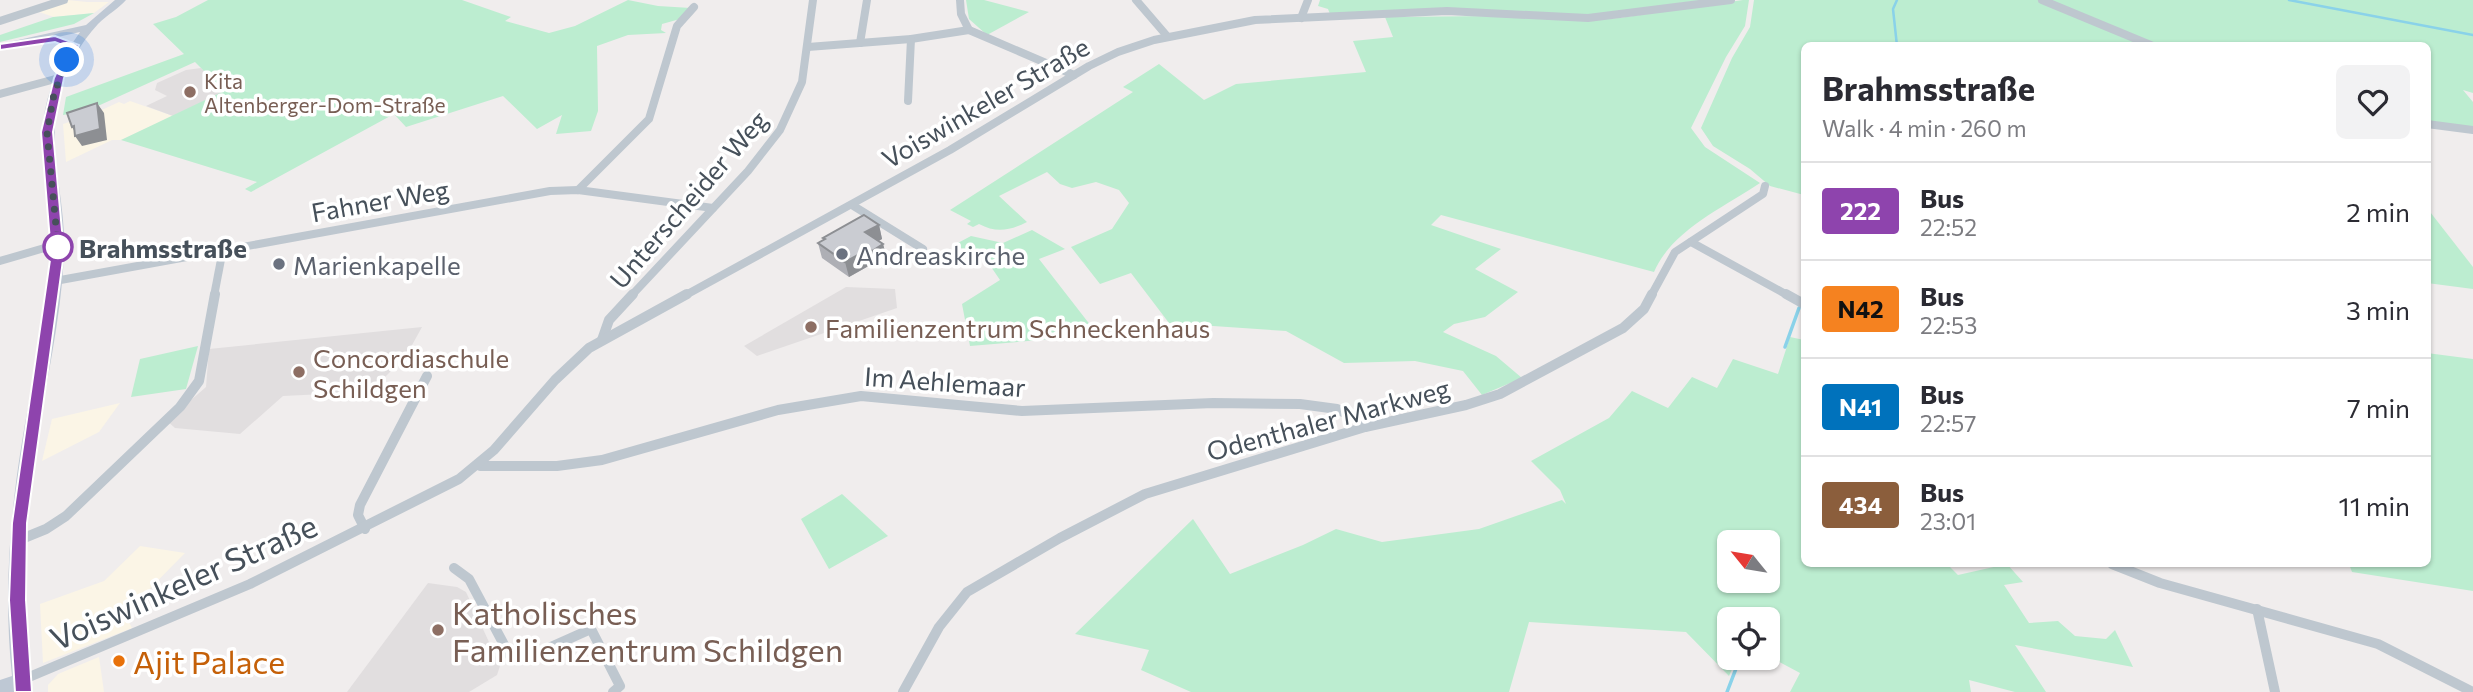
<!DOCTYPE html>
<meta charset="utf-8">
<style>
:root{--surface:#fff;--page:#f2f2f3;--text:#2b2b33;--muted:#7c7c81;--line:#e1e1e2}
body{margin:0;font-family:Commissioner,sans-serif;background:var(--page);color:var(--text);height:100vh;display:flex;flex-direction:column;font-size:26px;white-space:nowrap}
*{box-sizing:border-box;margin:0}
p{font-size:23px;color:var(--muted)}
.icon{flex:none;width:38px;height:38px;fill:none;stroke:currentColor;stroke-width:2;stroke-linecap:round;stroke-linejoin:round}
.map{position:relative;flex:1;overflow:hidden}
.side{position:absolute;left:1801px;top:42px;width:630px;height:525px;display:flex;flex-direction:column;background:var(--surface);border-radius:10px;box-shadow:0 2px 5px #0004}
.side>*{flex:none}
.badge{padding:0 14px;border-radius:5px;font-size:24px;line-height:46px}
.needle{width:46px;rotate:300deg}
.tools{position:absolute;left:1717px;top:530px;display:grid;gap:14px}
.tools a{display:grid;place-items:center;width:63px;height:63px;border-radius:10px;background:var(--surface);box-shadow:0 2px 5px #0004;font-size:35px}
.you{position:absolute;width:35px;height:35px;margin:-18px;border:5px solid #fff;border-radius:50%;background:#1a73e8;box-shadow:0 0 0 10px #1a73e833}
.map>.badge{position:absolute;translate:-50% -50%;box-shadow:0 0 0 4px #fff}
.round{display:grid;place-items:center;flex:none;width:74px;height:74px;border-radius:10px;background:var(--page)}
.overview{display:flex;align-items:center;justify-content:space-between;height:119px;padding:0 21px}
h1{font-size:33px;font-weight:700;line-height:52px}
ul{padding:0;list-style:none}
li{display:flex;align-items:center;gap:21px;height:98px;padding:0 21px;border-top:2px solid var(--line)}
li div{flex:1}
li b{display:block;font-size:26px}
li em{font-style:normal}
li .badge{min-width:77px;font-weight:700;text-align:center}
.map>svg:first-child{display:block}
.commercial{fill:#fbf5e6}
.education{fill:#e1dedf}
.green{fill:#bcedd0;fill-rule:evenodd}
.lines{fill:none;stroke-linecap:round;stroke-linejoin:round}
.stream-far1{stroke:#8ad2e9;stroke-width:2.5}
.stream{stroke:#8ad2e9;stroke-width:3.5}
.street-far1{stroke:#bec7cf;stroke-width:8}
.street{stroke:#bec7cf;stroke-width:10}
.secondary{fill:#bec8d4;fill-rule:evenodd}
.wall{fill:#aeafb5}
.shaded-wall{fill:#8d8f93}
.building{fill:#caccd2;stroke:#8d8f93;stroke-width:2}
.line{fill:#8e44ad;stroke:#fff;stroke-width:2}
.walk{stroke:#46505a;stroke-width:7;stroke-dasharray:0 12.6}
.education-dot{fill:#8d6e63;stroke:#fff;stroke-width:2.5}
.stop-dot{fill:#fff;stroke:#8e44ad;stroke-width:3.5}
.worship-dot{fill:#6b7280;stroke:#fff;stroke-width:2.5}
.food-dot{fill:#e8710a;stroke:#fff;stroke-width:2.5}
.labels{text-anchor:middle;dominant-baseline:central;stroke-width:7;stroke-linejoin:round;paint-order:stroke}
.far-education-label{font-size:21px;fill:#785e54;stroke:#fff;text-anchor:start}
.street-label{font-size:26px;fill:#46505a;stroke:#fff}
.stop-label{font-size:26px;font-weight:bold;fill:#46505a;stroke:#fff;text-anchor:start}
.worship-label{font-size:26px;fill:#5b616d;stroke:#fff;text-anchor:start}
.education-label{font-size:26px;fill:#785e54;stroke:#fff;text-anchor:start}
.near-street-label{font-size:32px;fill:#46505a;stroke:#fff}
.near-education-label{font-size:32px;fill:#785e54;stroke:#fff;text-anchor:start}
.near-food-label{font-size:32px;fill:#c56008;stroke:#fff;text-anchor:start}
</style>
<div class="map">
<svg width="2473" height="692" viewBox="0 0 2473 692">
<rect width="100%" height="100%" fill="#f0eded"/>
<g class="commercial">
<path d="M68 0 87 2H109L94 13 54 17 36 11Z"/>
<path d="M130 101 173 116 121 140H112L66 162 63 124 93 114 119 102 124 104Z"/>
<path d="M120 403 99 432 42 461 52 419Z"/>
<path d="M140 546 185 553 125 614 132 628 43 663 40 604 104 581Z"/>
<path d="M99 657 104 692H48V685L58 674Z"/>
</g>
<g class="education">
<path d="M201 68 225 91 173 116 146 106 167 96 155 90 157 83 186 70Z"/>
<path d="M846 287 895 289 897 308 757 356 744 346Z"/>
<path d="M422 327 406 356 361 401 324 394 283 396 240 434 175 428 167 421 206 387 209 349Z"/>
<path d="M428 583 457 587 466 592 500 666 497 675 469 692H347Z"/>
</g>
<g class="green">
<path d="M208 0H462L511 17 505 21 549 33 575 26 628 0 658 6 691 8 680 19 662 24 661 30 666 33 628 35 597 46 598 111 591 131 556 134 562 115 537 129 503 96 406 127 394 114 251 192 245 189 257 182 121 140 224 91 195 62 89 110 63 115 66 97 184 54 153 24 176 17Z"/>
<path d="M966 0H984L1029 12 987 35 969 19Z"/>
<path d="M1320 0H1726L1686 2 1614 13 1582 15 1330 14 1328 9 1318 6Z"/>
<path d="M1743 0H1749L1745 26 1726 57 1691 128 1705 147 1760 183C1723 208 1672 230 1654 272L1441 215 1431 225 1501 249 1475 269 1518 292 1485 317 1454 324 1443 332 1496 356 1522 378 1482 395 1463 371 1415 361 1344 363 1286 331 1169 323 1131 273 1100 284 1071 247 1112 229 1129 203 1119 190 1096 182 1072 188 1060 184 1047 172 999 196 1027 222C1009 231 996 233 979 224L973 227 967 224 971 221 950 210 1133 92 1123 87 1159 64 1204 100 1236 84 1366 72 1353 41 1393 37 1385 17 1494 16 1585 20 1619 18Z"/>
<path d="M1754 0H2039L2149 45 1804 46V195L1770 186 1750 169 1713 146 1701 128 1732 58 1750 27Z"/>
<path d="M2048 0H2473V93L2463 90 2473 102V127L2427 121V46L2156 45Z"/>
<path d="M94 13 74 24 0 42V35L53 17Z"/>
<path d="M2427 208 2473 267V289L2427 283Z"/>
<path d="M1032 230 1065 249 1039 259 1098 335 970 346 962 304 1000 280 985 258 954 245 971 236 1003 243Z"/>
<path d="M1790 337 1804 340V564H1947L1958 575 2007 564 2023 582 2004 585 2029 623 2058 621 2075 636 2106 639 2115 630 2133 667 2015 645 2046 692H2015L1969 680 1971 692H1790L1800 673 1768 656V620H1729V658H1737L1729 676 1686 632 1529 622 1509 692H1191L1141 670 1149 650 1075 634 1193 519 1230 574 1303 545 1336 529 1382 542 1479 529 1562 500 1566 504 1560 490 1531 461 1609 418 1632 391 1668 408 1692 377 1717 388 1733 359 1778 374ZM1768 542V581H1729V542Z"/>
<path d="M198 346 186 389 131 397 140 359Z"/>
<path d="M2427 353 2473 359V591L2352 572 2349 564H2427Z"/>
<path d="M842 494 888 536 829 569 801 519Z"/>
</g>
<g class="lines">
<g class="stream-far1">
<path d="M1897 0 1893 9 1897 46"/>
<path d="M2289 0 2473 35"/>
</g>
<g class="stream">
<path d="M1785 347 1799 308"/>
<path d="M1727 692 1740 658"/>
</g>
<g class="street-far1">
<path d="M960 0 961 14 969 30 1074 75"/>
<path d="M1136 0 1167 36"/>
<path d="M2042 0 2153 46"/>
<path d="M1301 18 1308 0"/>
<path d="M0 21 64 0"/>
<path d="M860 43 867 0"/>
<path d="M808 47 911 39 969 30"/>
<path d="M0 94 59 78"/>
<path d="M908 101 911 39"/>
<path d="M2427 124 2473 130"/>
<path d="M578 190 649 119 677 26 694 7"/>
<path d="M852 205 923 249"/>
<path d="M1691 242 1789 296"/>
<path d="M0 261 58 244"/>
<path d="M55 281 550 191 578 190 713 208"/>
<path d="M214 296 223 249"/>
<path d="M631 296 748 171 780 130 802 82 813 0"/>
<path d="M684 296 950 150 1089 66 1118 52 1154 40 1255 20 1447 11 1588 18 1731 0"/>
<path d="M1651 296 1675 252 1763 194 1765 186"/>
</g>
<g class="street">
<path d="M1786 294 1804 304"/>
<path d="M602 340 609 320 633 294"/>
<path d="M480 466H557L602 460 778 410 861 396 1022 411 1213 403 1300 404 1337 409 1357 419 1365 427"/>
<path d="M365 529 358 515 360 505 427 376"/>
<path d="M19 540 46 529 66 516 180 407 199 381 215 294"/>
<path d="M2112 564 2160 583 2378 644 2473 692"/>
<path d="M454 568 469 579 510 656 526 658 591 629 620 686 613 692"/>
<path d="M2257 609 2275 692"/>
<path d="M22 680 250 584 459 479 494 450 555 380 589 348 687 294"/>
<path d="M903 692 939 627 967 592 1060 538 1145 494 1365 427 1466 405 1500 394 1623 328 1644 309 1652 294"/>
</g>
<path class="secondary" d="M115 0H126C118 9 107 15 98 24 80 43 67 68 60 93 45 148 67 200 64 256 61 321 45 385 36 449 24 530 22 611 32 692H0V680L12 676C4 600 9 523 21 448 31 384 47 322 51 258 55 208 36 159 45 110 51 81 63 56 80 32L0 50V44L86 25Z"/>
</g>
<path class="wall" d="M879 225 882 239 878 241 883 244 887 259 875 266 872 264 849 277 822 258 818 243 823 240V238Z"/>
<g class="shaded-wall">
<path d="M97 103 104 113 107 140 82 146 75 136 77 135 72 127Z"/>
<path d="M879 225 882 239 868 247 865 232Z"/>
<path d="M883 244 887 259 875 266 872 251Z"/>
<path d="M869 249 872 264 849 277 845 262Z"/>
</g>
<g class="building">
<path d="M97 103 100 129 75 136 74 126 72 127 67 113Z"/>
<path d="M864 215 879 225 865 232 883 244 872 251 869 249 845 262 818 243 825 239 823 238Z"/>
</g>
<path class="line" d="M55 36 79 45 64 78 53 132 64 253 27 523 26 600 32 692H15L9 600 12 523 51 253 41 132 54 78 68 47 55 42 0 50V44Z"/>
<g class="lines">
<path class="walk" d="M58 247 47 132 54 94 67 60"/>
</g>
<g class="education-dot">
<circle cx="190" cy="92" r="7"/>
<circle cx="811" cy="327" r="7"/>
<circle cx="299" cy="372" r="7"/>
<circle cx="438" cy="630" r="7"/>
</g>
<circle class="stop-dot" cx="58" cy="247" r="14"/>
<g class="worship-dot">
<circle cx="842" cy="254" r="7"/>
<circle cx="279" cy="264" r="7"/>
</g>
<circle class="food-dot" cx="119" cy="661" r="7"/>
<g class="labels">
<g class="far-education-label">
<text x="204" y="80">Kita<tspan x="204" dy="24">Altenberger-Dom-Straße</tspan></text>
</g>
<g class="street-label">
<text transform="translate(985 102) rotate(-30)">Voiswinkeler Straße</text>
<text transform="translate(688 199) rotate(-49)">Unterscheider Weg</text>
<text transform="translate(380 200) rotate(-10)">Fahner Weg</text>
<text transform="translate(945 381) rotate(4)">Im Aehlemaar</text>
<text transform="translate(1328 419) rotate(-15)">Odenthaler Markweg</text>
</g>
<g class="stop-label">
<text x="79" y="247">Brahmsstraße</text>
</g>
<g class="worship-label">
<text x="856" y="254">Andreaskirche</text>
<text x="293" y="264">Marienkapelle</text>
</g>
<g class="education-label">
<text x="825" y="327">Familienzentrum Schneckenhaus</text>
<text x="313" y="357">Concordiaschule<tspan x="313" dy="30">Schildgen</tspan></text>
</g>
<g class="near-street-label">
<text transform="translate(183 581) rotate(-24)">Voiswinkeler Straße</text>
</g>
<g class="near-education-label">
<text x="452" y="612">Katholisches<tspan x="452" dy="37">Familienzentrum Schildgen</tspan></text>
</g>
<g class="near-food-label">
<text x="133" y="661">Ajit Palace</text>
</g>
</g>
</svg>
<div class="tools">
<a><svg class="needle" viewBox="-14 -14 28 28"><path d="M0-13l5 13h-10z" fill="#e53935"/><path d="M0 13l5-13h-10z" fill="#7c7c81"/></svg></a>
<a><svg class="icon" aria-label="locate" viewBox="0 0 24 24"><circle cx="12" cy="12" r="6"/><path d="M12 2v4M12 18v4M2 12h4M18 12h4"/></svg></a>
</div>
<div class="you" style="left:67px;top:60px"></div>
<section class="side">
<div class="overview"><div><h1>Brahmsstraße</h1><p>Walk · 4 min · 260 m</p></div><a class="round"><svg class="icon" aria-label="heart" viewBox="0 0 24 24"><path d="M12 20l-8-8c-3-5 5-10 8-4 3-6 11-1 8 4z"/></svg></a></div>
<ul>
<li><span class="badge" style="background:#8e44ad;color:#fff">222</span><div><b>Bus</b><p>22:52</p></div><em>2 min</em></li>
<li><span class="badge" style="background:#f58220;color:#111">N42</span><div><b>Bus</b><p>22:53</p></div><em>3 min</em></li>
<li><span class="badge" style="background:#0072bc;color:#fff">N41</span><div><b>Bus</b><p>22:57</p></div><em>7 min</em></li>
<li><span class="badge" style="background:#8b5e3c;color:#fff">434</span><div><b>Bus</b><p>23:01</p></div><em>11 min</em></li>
</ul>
</section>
</div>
